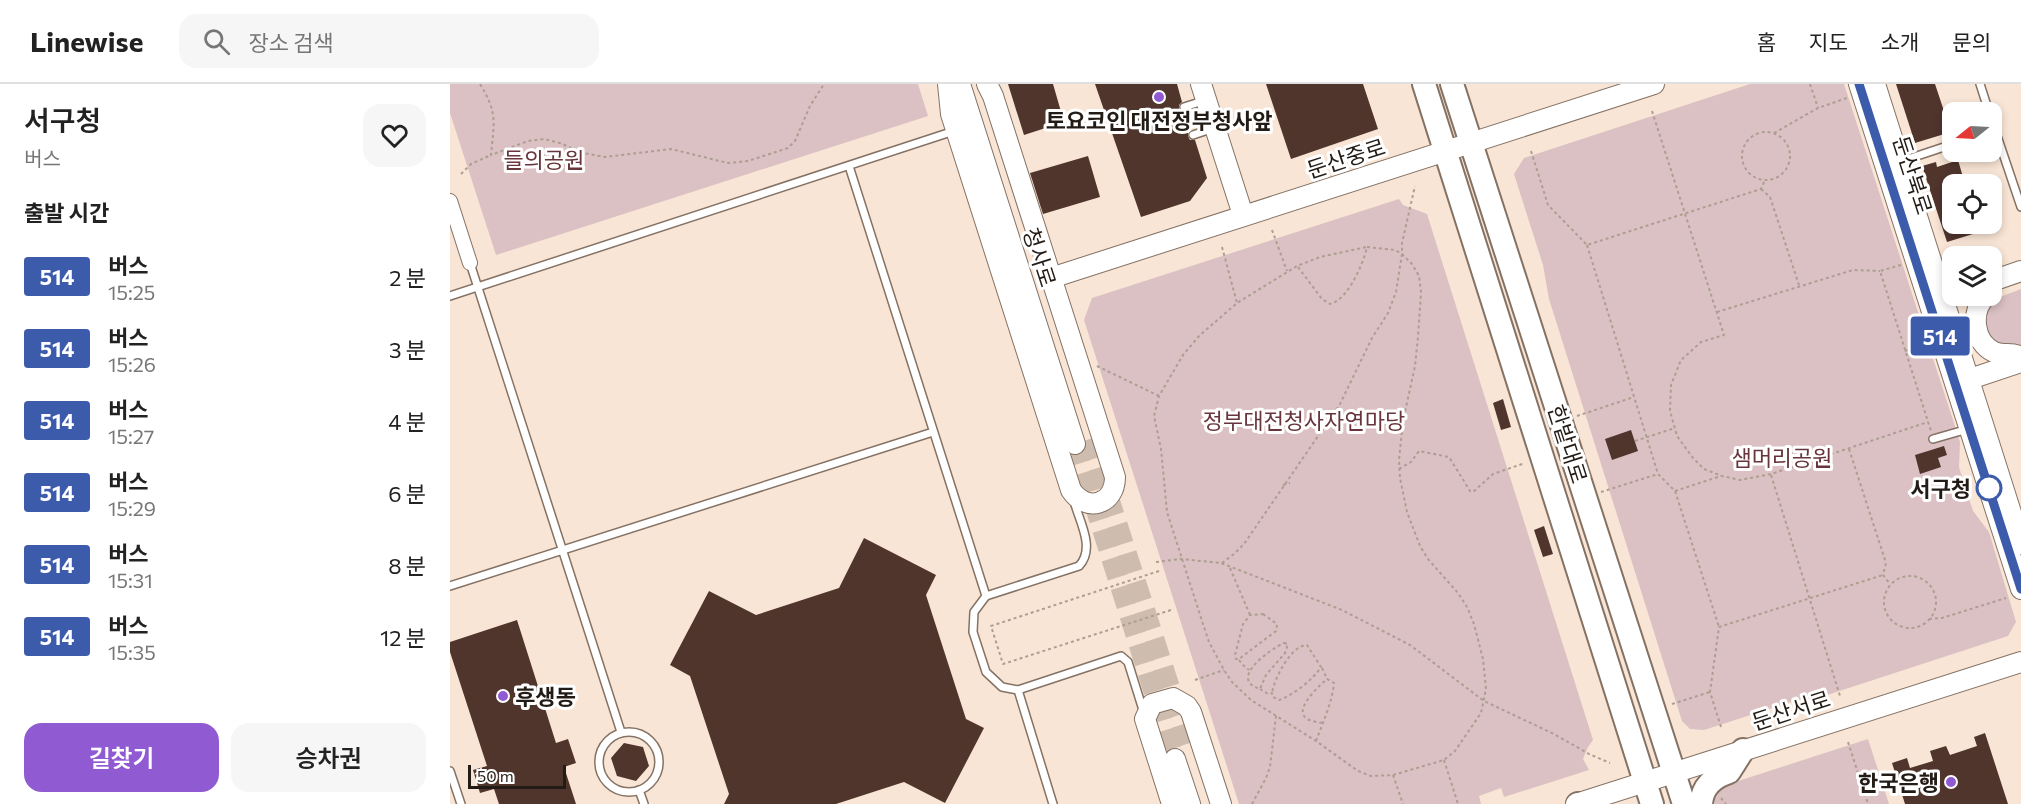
<!DOCTYPE html>
<html lang="ko">
<meta charset="utf-8">
<style>
:root{--surface:#fff;--page:#f6f6f6;--text:#222;--muted:#767676;--line:#e0e0e0;--accent:#905ad3}
body{margin:0;font-family:Commissioner,"Noto Sans KR",sans-serif;background:var(--page);color:var(--text);height:100vh;display:flex;flex-direction:column;font-size:22px;white-space:nowrap}
*{box-sizing:border-box;margin:0}
p{font-size:20px;color:var(--muted)}
.icon{flex:none;width:33px;height:33px;fill:none;stroke:currentColor;stroke-width:2;stroke-linecap:round;stroke-linejoin:round}
.map{position:relative;flex:1;overflow:hidden}
.sheet{display:flex;flex-direction:column;background:var(--surface);width:450px}
.sheet>*{flex:none}
.badge{padding:0 12px;border-radius:4px;font-size:21px;line-height:39px}
.needle{width:39px;rotate:252deg}
.fabs{position:absolute;left:1492px;top:18px;display:grid;gap:12px}
.fabs a{display:grid;place-items:center;width:60px;height:60px;border-radius:12px;background:var(--surface);box-shadow:0 3px 9px #0003;font-size:30px}
.scale{position:absolute;left:18px;bottom:15px;width:98px;box-sizing:border-box;padding-left:6px;border:3px solid #231c16;border-top:0;font-size:16px;line-height:21px;white-space:nowrap;color:#231c16;-webkit-text-stroke:4px #fff;paint-order:stroke}
.map>.badge{position:absolute;translate:-50% -50%;box-shadow:0 0 0 3px #fff}
h2{padding:0 24px;font-size:22px;line-height:54px}
.round{display:grid;place-items:center;flex:none;width:63px;height:63px;border-radius:18px;background:var(--page)}
.summary{display:flex;align-items:center;justify-content:space-between;height:102px;padding:0 24px}
h1{font-size:28px;font-weight:600;line-height:45px}
.cta{display:flex;gap:12px;margin-top:auto;padding:12px 24px}
.cta a{flex:1;height:69px;border-radius:18px;background:var(--accent);color:#fff;font-size:24px;font-weight:600;line-height:69px;text-align:center}
.cta a+a{background:var(--page);color:var(--text)}
ul{padding:0;list-style:none}
li{display:flex;align-items:center;gap:18px;height:72px;padding:0 24px}
li div{flex:1}
li b{display:block;font-size:22px}
li em{font-style:normal}
li .badge{min-width:66px;font-weight:700;text-align:center}
header{display:flex;align-items:center;gap:36px;box-sizing:border-box;height:84px;padding:0 30px;background:var(--surface);border-bottom:2px solid var(--line)}
header strong{font-size:28px}
nav{display:flex;gap:33px;margin-inline-start:auto;font-size:21px}
.search{width:420px;height:54px;background:var(--page);display:flex;align-items:center;gap:15px;box-sizing:border-box;padding:0 21px;border-radius:18px;color:var(--muted);font-size:22px}
main{display:flex;flex:1;min-height:0}
.map>svg:first-child{display:block}
.green{fill:#dbc1c3}
.building{fill:#50352d}
.lines{fill:none;stroke-linecap:round;stroke-linejoin:round}
.secondary-tunnel{stroke:#cebdaf;stroke-width:20;stroke-dasharray:20 10;stroke-linecap:butt}
.lane-casing{stroke:#847264;stroke-width:10}
.street-casing{stroke:#847264;stroke-width:16}
.secondary-casing{stroke:#847264;stroke-width:22}
.primary-casing{stroke:#847264;stroke-width:26}
.path{stroke:#ad9e91;stroke-width:2;stroke-dasharray:3 3;stroke-linecap:butt}
.lane{stroke:#fff;stroke-width:7}
.street{stroke:#fff;stroke-width:14}
.secondary{stroke:#fff;stroke-width:20}
.primary{stroke:#fff;stroke-width:22}
.line-casing{stroke:#fff;stroke-width:14}
.line{stroke:#3d5bab;stroke-width:9}
.poi-dot{fill:#905ad3;stroke:#fff;stroke-width:2}
.stop-dot{fill:#fff;stroke:#3d5bab;stroke-width:3}
.labels{text-anchor:middle;dominant-baseline:central;stroke-width:6;stroke-linejoin:round;paint-order:stroke}
.poi-label{font-size:22px;font-weight:bold;fill:#231c16;stroke:#fff}
.street-label{font-size:22px;fill:#231c16;stroke:#fff}
.park-label{font-size:22px;fill:#67353b;stroke:#fff}
.stop-label{font-size:22px;font-weight:bold;fill:#231c16;stroke:#fff;text-anchor:end}
</style>
<header>
<strong>Linewise</strong>
<div class="search"><svg class="icon" aria-label="search" viewBox="0 0 24 24"><circle cx="10" cy="10" r="6"/><path d="M15 15l6 6"/></svg>장소 검색</div>
<nav><a>홈</a><a>지도</a><a>소개</a><a>문의</a></nav>
</header>
<main>
<section class="sheet">
<div class="summary"><div><h1>서구청</h1><p>버스</p></div><a class="round"><svg class="icon" aria-label="heart" viewBox="0 0 24 24"><path d="M12 20l-8-8c-3-5 5-10 8-4 3-6 11-1 8 4z"/></svg></a></div>
<h2>출발 시간</h2>
<ul>
<li><span class="badge" style="background:#3d5bab;color:#fff">514</span><div><b>버스</b><p>15:25</p></div><em>2 분</em></li>
<li><span class="badge" style="background:#3d5bab;color:#fff">514</span><div><b>버스</b><p>15:26</p></div><em>3 분</em></li>
<li><span class="badge" style="background:#3d5bab;color:#fff">514</span><div><b>버스</b><p>15:27</p></div><em>4 분</em></li>
<li><span class="badge" style="background:#3d5bab;color:#fff">514</span><div><b>버스</b><p>15:29</p></div><em>6 분</em></li>
<li><span class="badge" style="background:#3d5bab;color:#fff">514</span><div><b>버스</b><p>15:31</p></div><em>8 분</em></li>
<li><span class="badge" style="background:#3d5bab;color:#fff">514</span><div><b>버스</b><p>15:35</p></div><em>12 분</em></li>
</ul>
<div class="cta"><a>길찾기</a><a>승차권</a></div>
</section>
<div class="map">
<svg width="1571" height="720" viewBox="0 0 1571 720">
<rect width="100%" height="100%" fill="#f9e5d5"/>
<g class="green">
<path d="M0 0H468L478 32 46 171 0 29Z"/>
<path d="M1300 0H1394L1503 336 1510 358 1509 383 1523 427 1539 448 1566 538 1558 552 1365 615 1347 616 1254 646 1240 645 1232 637 1099 215 1093 181 1064 90 1074 74Z"/>
<path d="M949 115 953 121 977 130 1143 656 1138 663 1133 675 1139 686 1054 713 1051 704 1029 712 1031 720H789L634 236 642 214Z"/>
<path d="M1571 205V263L1544 261 1531 237 1539 217Z"/>
<path d="M1418 655 1439 720H1265L1264 717 1273 702Z"/>
</g>
<g class="building">
<path d="M558 0H603L614 38 574 51Z"/>
<path d="M645 0H727L732 18 729 21V25L736 28 742 45 738 48V52L740 56H745L757 94 740 117 691 133Z"/>
<path d="M816 0H913L928 45 841 75Z"/>
<path d="M1446 0H1485L1501 48 1465 59Z"/>
<path d="M638 72 650 113 593 130 580 89Z"/>
<path d="M1508 76 1515 100H1503V140H1548L1549 142 1497 158 1472 82 1486 78 1487 83Z"/>
<path d="M1053 315 1061 343 1051 346 1043 319Z"/>
<path d="M1181 346 1188 367 1162 376 1155 355Z"/>
<path d="M1494 362 1497 371 1488 374 1491 383 1470 390 1465 371Z"/>
<path d="M1094 442 1103 470 1093 473 1084 446Z"/>
<path d="M414 454 486 491 476 511 516 635 534 644 495 719 454 698 386 720H274L279 710 240 592 220 581 259 507 306 531 389 504Z"/>
<path d="M67 536 106 659 118 655 126 679 114 683 126 720H49L44 705 30 709 23 686 37 682 0 568V558Z"/>
<path d="M1535 649 1558 720H1455L1442 679 1457 674 1460 684 1483 677 1480 667 1496 662 1500 671 1527 662 1524 653Z"/>
<path d="M174 659 193 663 199 682 186 697 167 692 161 674Z"/>
</g>
<g class="lines">
<g class="secondary-tunnel">
<path d="M640 355 741 669"/>
<path d="M625 360 725 675"/>
</g>
<defs>
<g id="lane">
<path d="M1530 0 1539 28"/>
<path d="M734 23 753 17"/>
<path d="M1542 37 1571 123"/>
<path d="M743 51 764 44"/>
<path d="M1452 77 1503 60"/>
<path d="M399 82 536 512 524 528 523 548 536 588 552 603 568 606 603 720"/>
<path d="M20 179 171 648"/>
<path d="M0 212 504 47"/>
<path d="M1483 355 1518 345"/>
<path d="M0 502 483 348"/>
<path d="M536 512 629 482C646 464 629 437 624 417"/>
<path d="M568 606 671 572 678 578 693 626"/>
<circle cx="179" cy="678" r="30"/>
<path d="M0 687 11 720"/>
<path d="M189 706 194 720"/>
</g>
<path id="street" d="M0 117 20 179"/>
<g id="secondary">
<path d="M498 0 501 30 621 406C636 429 665 421 665 393L543 12 537 0"/>
<path d="M510 0 625 360"/>
<path d="M751 0 793 131"/>
<path d="M1409 0 1571 505"/>
<path d="M1425 0 1571 460"/>
<path d="M601 194 1204 0"/>
<path d="M1542 197 1571 187"/>
<path d="M1536 212C1520 227 1523 258 1544 268 1554 272 1563 268 1571 273"/>
<path d="M1508 299 1571 278"/>
<path d="M725 675 740 720"/>
<path d="M722 720 695 635 702 620 723 614 737 622 741 628 771 720"/>
<path d="M1126 720 1571 578"/>
</g>
<g id="primary">
<path d="M974 0 1202 720"/>
<path d="M1002 0 1234 720"/>
<path d="M1128 720H1129"/>
<path d="M1251 720C1252 703 1263 693 1279 688L1293 666"/>
</g>
</defs>
<use href="#lane" class="lane-casing"/>
<use href="#street" class="street-casing"/>
<use href="#secondary" class="secondary-casing"/>
<use href="#primary" class="primary-casing"/>
<g class="path">
<path d="M30 0C48 29 44 39 41 71L78 57 94 55 110 59 133 69 155 73 221 65 278 79 298 77 338 64 345 57 360 22 374 0"/>
<path d="M1360 0 1368 24"/>
<path d="M1202 27 1274 251 1251 258 1231 276 1221 301 1220 327 1227 352 1243 374 1254 385 1272 392 1290 396 1321 390 1478 338"/>
<circle cx="1316" cy="72" r="24"/>
<path d="M1324 49 1368 24 1397 14"/>
<path d="M1081 67 1098 121 1137 161 1311 105 1315 96"/>
<path d="M11 90 21 80 41 71"/>
<path d="M1311 105 1320 113 1349 201"/>
<path d="M822 146 837 187"/>
<path d="M1137 161 1208 390 1225 407 1269 543"/>
<path d="M772 163 787 219"/>
<path d="M917 163 945 166 952 170 962 180 969 192 971 208 968 253 965 282 953 337 949 376 950 394 957 428 970 462 978 475 1008 509 1017 523 1024 540 1033 575 1036 605 1031 629 1005 667 994 676 943 691 921 692 908 687 866 657 801 616 782 598 774 586 759 558 753 540 717 428 711 365 704 332 709 312 733 271 749 252 787 219 847 182 870 173Z"/>
<path d="M1451 181 1430 187 1481 347"/>
<path d="M848 183 872 215 880 220C898 216 913 180 917 163"/>
<path d="M1267 228 1403 186 1430 187"/>
<path d="M1455 267 1475 260"/>
<path d="M647 282 709 312"/>
<path d="M1127 332 1184 313"/>
<path d="M1185 357 1225 344"/>
<path d="M1399 365 1436 479 1433 491 1440 500"/>
<path d="M949 385 961 378 969 367 999 373 1020 407 1023 408 1043 390 1075 379"/>
<path d="M1321 391 1390 612"/>
<path d="M833 401 840 399"/>
<path d="M1225 407 1271 392"/>
<path d="M1151 408 1208 390"/>
<path d="M706 478 731 475 771 479 892 526 960 561 1034 617 1104 650 1139 670 1160 679"/>
<path d="M772 479 784 470 794 460 890 320 922 254 938 229 946 208 952 170V159L965 102"/>
<path d="M780 484 800 531"/>
<path d="M709 487 541 542 553 580 721 526"/>
<circle cx="1460" cy="518" r="26"/>
<path d="M813 530 827 540 826 547 789 575H786L785 571 793 540 800 531Z"/>
<path d="M1479 535 1492 534 1556 514"/>
<path d="M834 559 838 560 835 569 816 591 810 605C777 595 821 565 834 559Z"/>
<path d="M789 576 793 581 799 586"/>
<path d="M872 584 877 595"/>
<path d="M745 596 774 586"/>
<path d="M810 605 818 610 822 609 823 613 829 616C843 611 863 596 871 583L857 561C841 561 824 595 822 609"/>
<path d="M1222 620 1260 608"/>
<path d="M1271 643 1260 608 1269 543 1433 491"/>
<path d="M866 657C873 638 882 619 884 599L877 595C870 601 847 622 854 632 857 637 867 638 873 639"/>
<path d="M1398 658 1418 720"/>
<path d="M994 676 1008 720"/>
<path d="M943 691 953 720"/>
<path d="M1271 714 1276 720"/>
<path d="M802 720 816 694 820 683 826 632"/>
</g>
<use href="#lane" class="lane"/>
<use href="#street" class="street"/>
<use href="#secondary" class="secondary"/>
<use href="#primary" class="primary"/>
</g>
<g class="lines">
<defs>
<path id="line" d="M1409 0 1571 505"/>
</defs>
<use href="#line" class="line-casing"/>
<use href="#line" class="line"/>
</g>
<g class="poi-dot">
<circle cx="709" cy="13" r="6"/>
<circle cx="53" cy="612" r="6"/>
<circle cx="1501" cy="698" r="6"/>
</g>
<circle class="stop-dot" cx="1539" cy="404" r="12"/>
<g class="labels">
<g class="poi-label">
<text x="709" y="36">토요코인 대전정부청사앞</text>
<text x="65" y="612" text-anchor="start">후생동</text>
<text x="1489" y="698" text-anchor="end">한국은행</text>
</g>
<g class="street-label">
<text transform="translate(896 74) rotate(-18)">둔산중로</text>
<text transform="translate(1463 91) rotate(72)">둔산북로</text>
<text transform="translate(590 173) rotate(72)">청사로</text>
<text transform="translate(1118 360) rotate(72)">한밭대로</text>
<text transform="translate(1341 626) rotate(-18)">둔산서로</text>
</g>
<g class="park-label">
<text x="94" y="75">들의공원</text>
<text x="854" y="336">정부대전청사자연마당</text>
<text x="1332" y="373">샘머리공원</text>
</g>
<g class="stop-label">
<text x="1521" y="404">서구청</text>
</g>
</g>
</svg>
<div class="fabs">
<a><svg class="needle" viewBox="-14 -14 28 28"><path d="M0-13l5 13h-10z" fill="#e53935"/><path d="M0 13l5-13h-10z" fill="#767676"/></svg></a>
<a><svg class="icon" aria-label="locate" viewBox="0 0 24 24"><circle cx="12" cy="12" r="6"/><path d="M12 2v4M12 18v4M2 12h4M18 12h4"/></svg></a>
<a><svg class="icon" aria-label="layers" viewBox="0 0 24 24"><path d="M12 4l9 5-9 5-9-5zM3 14l9 5 9-5"/></svg></a>
</div>
<div class="scale">50 m</div>
<b class="badge" style="left:1490px;top:252px;background:#3d5bab;color:#fff">514</b>
</div>
</main>
